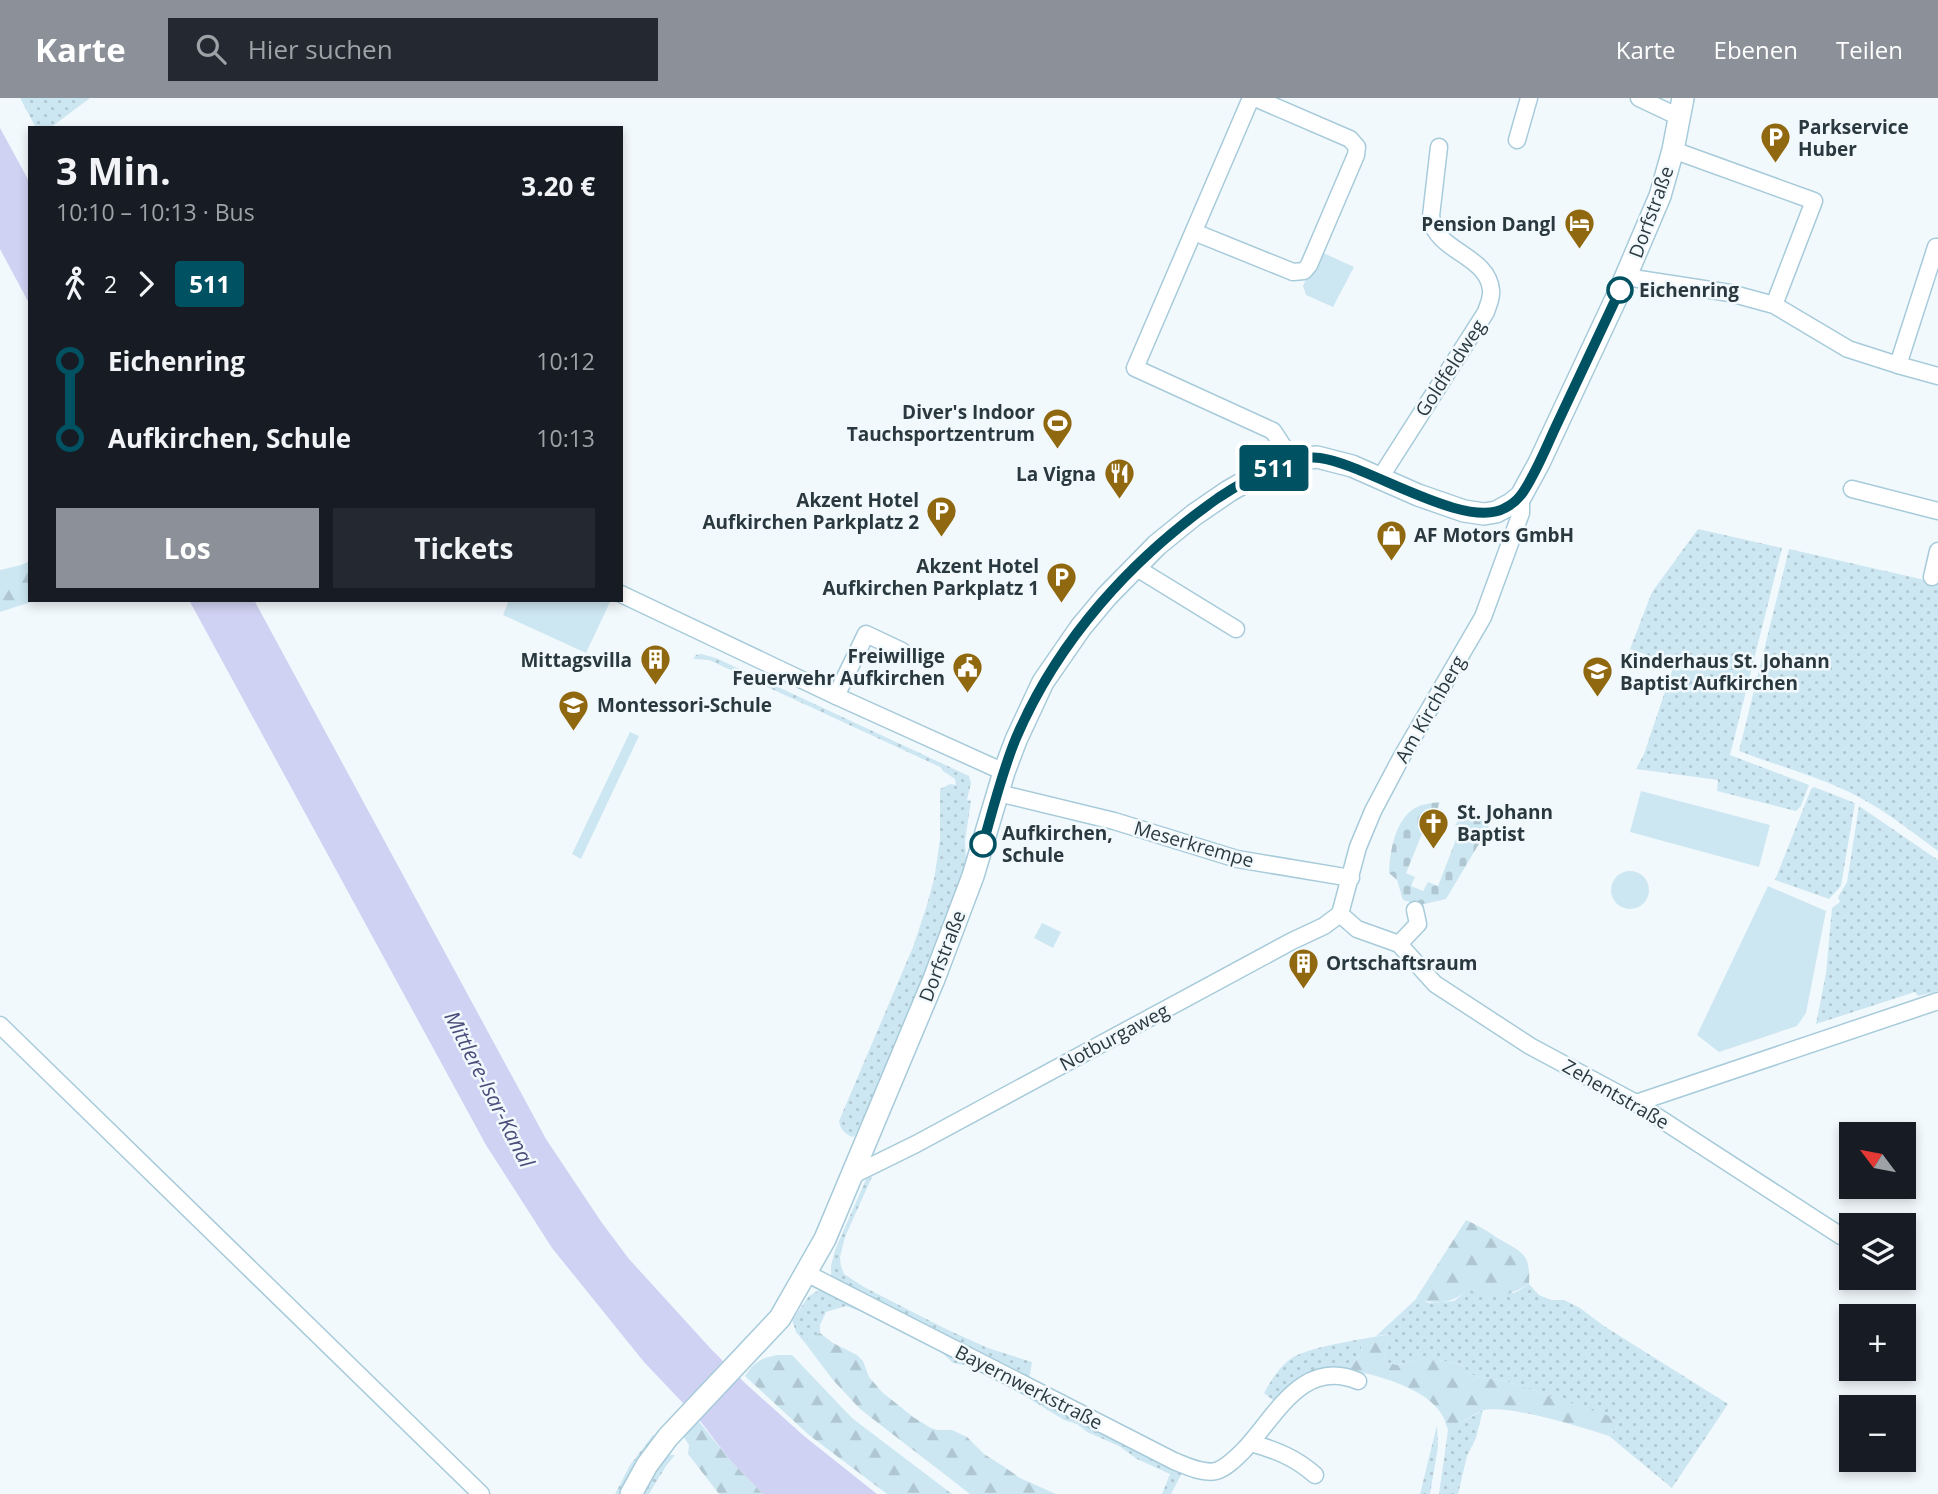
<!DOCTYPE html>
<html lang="de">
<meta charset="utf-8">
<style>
:root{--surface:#171b24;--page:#242831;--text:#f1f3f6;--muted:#9ea1a6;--accent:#8c9099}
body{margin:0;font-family:"Open Sans",sans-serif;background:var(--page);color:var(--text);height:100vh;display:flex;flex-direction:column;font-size:26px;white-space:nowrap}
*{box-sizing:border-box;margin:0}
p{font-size:23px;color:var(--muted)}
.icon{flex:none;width:38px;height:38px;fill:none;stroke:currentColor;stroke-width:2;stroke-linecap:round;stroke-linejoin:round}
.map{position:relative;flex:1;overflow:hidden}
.side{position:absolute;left:28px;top:28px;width:595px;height:476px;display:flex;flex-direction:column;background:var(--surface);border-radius:0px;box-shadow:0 4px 10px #0003}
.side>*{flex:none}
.badge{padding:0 14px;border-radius:5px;font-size:24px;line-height:46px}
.needle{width:46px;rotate:302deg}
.controls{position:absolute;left:1839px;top:1024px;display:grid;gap:14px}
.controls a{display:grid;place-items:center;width:77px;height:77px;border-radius:0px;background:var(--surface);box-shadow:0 4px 10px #0003;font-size:35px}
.map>.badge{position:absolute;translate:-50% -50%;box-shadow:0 0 0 4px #fff}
.legs{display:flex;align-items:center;gap:10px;height:77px;padding:0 28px;font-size:23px}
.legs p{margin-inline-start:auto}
.head{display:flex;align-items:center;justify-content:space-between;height:119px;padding:0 28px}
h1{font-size:38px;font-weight:700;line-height:52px}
.primary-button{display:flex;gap:14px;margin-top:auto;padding:14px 28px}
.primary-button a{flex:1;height:80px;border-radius:0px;background:var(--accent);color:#fff;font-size:28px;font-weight:700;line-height:80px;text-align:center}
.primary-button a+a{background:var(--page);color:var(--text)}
ul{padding:0 28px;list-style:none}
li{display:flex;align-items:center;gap:24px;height:77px;font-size:26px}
li i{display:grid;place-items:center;width:10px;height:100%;margin:0 9px;background:currentColor}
li i::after{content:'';width:18px;height:18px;margin:-9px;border:5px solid;border-radius:50%;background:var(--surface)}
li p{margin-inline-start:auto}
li:first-child i{background:linear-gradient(#0000 50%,currentColor 0)}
li:last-child i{background:linear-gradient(currentColor 50%,#0000 0)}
header{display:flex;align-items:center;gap:42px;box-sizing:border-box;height:98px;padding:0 35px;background:var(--accent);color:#fff}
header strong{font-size:33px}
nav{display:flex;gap:38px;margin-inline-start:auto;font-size:24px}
.search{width:490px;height:63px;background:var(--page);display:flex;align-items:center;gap:18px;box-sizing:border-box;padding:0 24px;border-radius:0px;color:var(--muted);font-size:26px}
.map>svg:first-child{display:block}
.grass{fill:url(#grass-dots)}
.forest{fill:url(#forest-firs)}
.cemetery{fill:url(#cemetery-stones)}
.park{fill:#cde7f2}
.water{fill:#cfd2f2}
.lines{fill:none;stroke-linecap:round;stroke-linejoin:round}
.street-casing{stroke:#a7cbda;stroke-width:19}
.secondary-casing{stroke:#a7cbda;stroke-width:24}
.street{stroke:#fff;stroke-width:16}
.secondary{stroke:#fff;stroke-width:21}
.line-1-casing{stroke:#fff;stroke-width:16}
.line-1{stroke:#005262;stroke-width:10}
.stop-1-dot{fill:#fff;stroke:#005262;stroke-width:3.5}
.labels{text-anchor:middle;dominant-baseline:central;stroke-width:5;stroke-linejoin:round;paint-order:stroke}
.poi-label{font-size:19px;font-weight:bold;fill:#2a393f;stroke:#f2f9fd;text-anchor:end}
.street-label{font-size:19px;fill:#2a393f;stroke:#f2f9fd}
.stop-label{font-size:19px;font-weight:bold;fill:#2a393f;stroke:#f2f9fd;text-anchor:start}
.water-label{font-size:21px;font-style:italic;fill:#4c4d7a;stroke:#f2f9fd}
</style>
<header>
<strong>Karte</strong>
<div class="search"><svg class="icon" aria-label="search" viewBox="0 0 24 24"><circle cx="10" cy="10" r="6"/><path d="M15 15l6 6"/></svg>Hier suchen</div>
<nav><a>Karte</a><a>Ebenen</a><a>Teilen</a></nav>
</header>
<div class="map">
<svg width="1938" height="1396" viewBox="0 0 1938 1396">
<defs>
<pattern id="grass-dots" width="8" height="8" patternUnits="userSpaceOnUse" patternTransform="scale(1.75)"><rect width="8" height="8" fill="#cde7f2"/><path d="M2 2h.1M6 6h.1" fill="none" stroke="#b0c7d1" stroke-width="1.8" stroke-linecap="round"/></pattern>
<pattern id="forest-firs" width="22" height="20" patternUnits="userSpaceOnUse" patternTransform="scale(1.75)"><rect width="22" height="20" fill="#cde7f2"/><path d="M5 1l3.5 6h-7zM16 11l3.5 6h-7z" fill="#b0c7d1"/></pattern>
<pattern id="cemetery-stones" width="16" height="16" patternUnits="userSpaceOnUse" patternTransform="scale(1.75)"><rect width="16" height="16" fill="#cde7f2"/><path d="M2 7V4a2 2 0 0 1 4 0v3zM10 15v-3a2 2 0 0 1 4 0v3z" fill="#b0c7d1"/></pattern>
</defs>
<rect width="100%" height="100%" fill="#f2f9fd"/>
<g class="grass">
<path d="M20 0H90L50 30H36Z"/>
<path d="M1698 431 1782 450 1730 657 1809 687 1801 708 1796 713 1717 693 1718 682 1636 671 1644 656 1674 567 1630 551 1652 494Z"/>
<path d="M1789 451 1938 485V753C1912 734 1886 713 1857 698 1820 679 1778 668 1739 653Z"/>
<path d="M701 556 716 560 969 678 971 685 967 702 971 703 965 743 966 760 964 769C932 860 896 950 855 1038L852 1039C845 1036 840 1031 839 1023L913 849 926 810 934 781 940 742V691L950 686 956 687 955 681 943 673 940 669 709 562 693 561 696 557Z"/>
<path d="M1814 689 1855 705 1841 788 1829 801 1775 782 1811 691Z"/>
<path d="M1859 708 1938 762V893L1918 898 1915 894 1816 926 1826 875 1832 810 1840 804 1838 799 1847 784Z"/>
<path d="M867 1079H872L845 1139 840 1159 841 1168 844 1176 864 1189 946 1231 988 1250 1032 1264 1029 1282 831 1181V1168L835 1152Z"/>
<path d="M1529 1186 1539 1197 1551 1202H1564L1580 1210 1604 1228 1728 1306 1672 1390 1609 1338 1617 1329 1550 1298 1509 1284 1471 1277 1462 1267 1439 1262H1420L1396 1267 1386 1264 1385 1253 1391 1236 1376 1238 1415 1202 1421 1201 1429 1205 1454 1203 1465 1194 1515 1195Z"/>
<path d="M819 1192 827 1193 1182 1375 1171 1396H1162L1170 1376 1137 1361 1119 1348 1087 1334 1077 1326 1064 1322 989 1276 974 1269 953 1265 937 1250 876 1219 846 1208 826 1214 820 1227V1235L811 1239 805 1245 796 1234 792 1222 809 1198Z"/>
<path d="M1362 1241 1361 1256 1348 1272H1342L1274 1303 1264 1295C1271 1282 1280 1268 1292 1260 1305 1251 1345 1244 1362 1241Z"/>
<path d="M1483 1312 1476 1340 1467 1358 1458 1396H1439L1448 1332Z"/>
<path d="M1437 1327 1438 1349 1430 1396H1420Z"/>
<path d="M653 1337H656V1340L621 1396H615L630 1367Z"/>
<path d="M666 1357H675L666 1368 649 1396H641Z"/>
</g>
<g class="forest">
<path d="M30 463V502H37L0 514V472L21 467Z"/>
<path d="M1466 1122C1477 1127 1486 1132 1496 1139 1520 1154 1531 1153 1529 1186 1505 1201 1492 1199 1465 1194 1455 1202 1446 1205 1432 1204 1426 1204 1421 1201 1415 1202Z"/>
<path d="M820 1235 833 1245 857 1257 863 1263 869 1279 882 1294 913 1319 931 1330 937 1332H952L967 1339 984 1356 1003 1368 1020 1380 1056 1396H970L860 1311 833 1282 805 1245 811 1239Z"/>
<path d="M1391 1236 1385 1253 1386 1264 1396 1267 1420 1262H1439L1462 1267 1471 1277 1509 1284 1612 1319 1617 1329 1609 1338C1584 1330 1503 1304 1481 1313 1470 1318 1459 1327 1448 1332 1446 1327 1445 1321 1442 1317 1428 1291 1376 1276 1348 1272L1361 1256 1362 1241Z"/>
<path d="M777 1257H792L852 1320 952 1396H887L809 1337 745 1278C754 1264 761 1260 777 1257Z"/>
<path d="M697 1321 730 1362 763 1396H719L688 1356 689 1347 682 1336Z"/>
</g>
<path class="cemetery" d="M1440 704 1430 732 1424 731 1406 775 1415 779 1411 788 1423 793 1428 784 1438 788 1457 739 1459 740 1463 730 1455 727 1464 715 1485 723 1489 729 1446 801 1420 807 1403 802 1397 782 1389 775C1390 754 1394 726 1412 712 1420 706 1431 705 1440 704Z"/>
<g class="park">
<path d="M1319 153 1354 169 1333 209 1306 197 1303 188Z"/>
<path d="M509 502H605L610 504 586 555 503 517Z"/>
<path d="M630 634 639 638 581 761 572 756Z"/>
<path d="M1641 693 1770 727 1759 769 1630 734Z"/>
<circle cx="1630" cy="792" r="19"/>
<path d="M1768 788 1826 813 1806 915 1797 928 1719 954 1697 937Z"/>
<path d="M1042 825 1061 834 1053 850 1034 840Z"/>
</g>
<g class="water">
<path d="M0 30 30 85V207L0 151Z"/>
<path d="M189 502H254L546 1041 602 1125 629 1161 711 1251 746 1286 804 1338 877 1396H763L730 1362 701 1324 644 1264 552 1150 486 1047Z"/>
</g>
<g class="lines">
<defs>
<g id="street">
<path d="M1251 0 1135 270 1273 333 1292 362"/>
<path d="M1639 0 1679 19"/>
<path d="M1517 42 1529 0"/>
<path d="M1673 52 1814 103 1774 207"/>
<path d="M1194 134 1293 174 1304 173 1309 167 1356 57 1357 49 1350 41 1255 0"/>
<path d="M1626 179 1730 195 1774 207 1848 251 1898 267 1938 278"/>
<path d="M1898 267 1936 149H1938"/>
<path d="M1380 380 1486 214C1488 207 1492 200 1491 192 1488 160 1445 155 1433 128 1432 125 1432 121 1431 118L1439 49"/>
<path d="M1852 391 1938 413"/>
<path d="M1135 469 1236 531"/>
<path d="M1932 479 1938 453"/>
<path d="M621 496 836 598 1004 674"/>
<path d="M836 598 866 536 902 553"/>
<path d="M998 695 1114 723 1237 761 1351 780"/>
<path d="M1340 816 1357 831 1399 846 1418 826 1415 812"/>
<path d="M1399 846 1435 886 1530 948 1636 1005 1841 1138"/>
<path d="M0 927 481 1396"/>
<path d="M1636 1005 1938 903"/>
<path d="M853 1077 916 1046 1292 843 1324 828 1340 816 1358 749 1373 713 1401 660 1483 519 1521 415V398"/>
<path d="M806 1175 1174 1363C1186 1368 1203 1376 1216 1373 1226 1370 1236 1360 1243 1353 1275 1320 1302 1259 1358 1283"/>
<path d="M1251 1345C1276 1352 1296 1360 1315 1377"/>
</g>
<path id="secondary" d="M631 1396 647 1367 668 1339 780 1220 825 1141 934 881 973 778 1004 674 1016 642 1043 584 1081 529 1107 498 1157 447 1194 417 1229 393 1257 377 1292 362 1317 359 1352 368 1418 397 1464 413 1484 416 1496 414 1511 406 1521 398 1539 365 1620 192 1660 98 1673 52 1683 0"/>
</defs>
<use href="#street" class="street-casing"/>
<use href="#secondary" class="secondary-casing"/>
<use href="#street" class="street"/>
<use href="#secondary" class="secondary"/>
</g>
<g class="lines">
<defs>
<path id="line-1" d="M983 746C993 711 1002 674 1016 640 1058 542 1131 461 1218 400 1244 383 1288 356 1320 360 1366 366 1465 433 1505 410 1511 407 1517 402 1521 397 1535 378 1547 347 1557 326 1578 281 1599 236 1620 192"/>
</defs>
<use href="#line-1" class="line-1-casing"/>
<use href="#line-1" class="line-1"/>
</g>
<defs>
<symbol id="parking-pin" viewBox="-11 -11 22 30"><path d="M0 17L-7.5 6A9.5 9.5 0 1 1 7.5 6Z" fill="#90680f" stroke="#f2f9fd"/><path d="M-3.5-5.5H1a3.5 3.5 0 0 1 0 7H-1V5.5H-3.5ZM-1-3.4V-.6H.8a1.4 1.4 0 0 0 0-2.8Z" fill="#fff"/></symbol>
<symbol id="hotel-pin" viewBox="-11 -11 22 30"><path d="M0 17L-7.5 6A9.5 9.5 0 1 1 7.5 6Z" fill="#90680f" stroke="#f2f9fd"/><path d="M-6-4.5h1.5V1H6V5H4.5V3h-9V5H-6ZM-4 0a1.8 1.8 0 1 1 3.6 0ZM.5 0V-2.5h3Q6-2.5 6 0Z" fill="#fff"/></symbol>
<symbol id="stadium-pin" viewBox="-11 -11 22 30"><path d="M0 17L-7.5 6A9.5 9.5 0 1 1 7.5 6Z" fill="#90680f" stroke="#f2f9fd"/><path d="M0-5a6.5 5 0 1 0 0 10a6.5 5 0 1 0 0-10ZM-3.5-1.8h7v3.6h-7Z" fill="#fff"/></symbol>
<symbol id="restaurant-pin" viewBox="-11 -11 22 30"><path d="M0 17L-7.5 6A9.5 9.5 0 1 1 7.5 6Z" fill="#90680f" stroke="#f2f9fd"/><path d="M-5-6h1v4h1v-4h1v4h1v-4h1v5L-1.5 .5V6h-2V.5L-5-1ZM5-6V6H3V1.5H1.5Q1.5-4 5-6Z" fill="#fff"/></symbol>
<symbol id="shop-pin" viewBox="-11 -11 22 30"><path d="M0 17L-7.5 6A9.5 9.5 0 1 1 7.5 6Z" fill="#90680f" stroke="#f2f9fd"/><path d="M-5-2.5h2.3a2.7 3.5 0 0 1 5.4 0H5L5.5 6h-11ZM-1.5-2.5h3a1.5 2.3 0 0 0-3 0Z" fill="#fff"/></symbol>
<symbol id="building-pin" viewBox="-11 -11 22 30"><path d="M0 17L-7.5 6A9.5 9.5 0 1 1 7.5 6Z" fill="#90680f" stroke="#f2f9fd"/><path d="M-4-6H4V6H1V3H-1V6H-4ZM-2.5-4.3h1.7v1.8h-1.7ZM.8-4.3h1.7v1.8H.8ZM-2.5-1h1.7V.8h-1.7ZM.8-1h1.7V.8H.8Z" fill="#fff"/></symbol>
<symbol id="civic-pin" viewBox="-11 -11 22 30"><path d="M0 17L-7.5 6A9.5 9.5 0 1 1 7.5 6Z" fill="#90680f" stroke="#f2f9fd"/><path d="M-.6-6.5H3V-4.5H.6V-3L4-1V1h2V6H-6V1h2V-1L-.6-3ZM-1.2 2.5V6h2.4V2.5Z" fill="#fff"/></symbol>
<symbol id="school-pin" viewBox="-11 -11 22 30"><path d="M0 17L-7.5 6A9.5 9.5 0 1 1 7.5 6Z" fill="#90680f" stroke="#f2f9fd"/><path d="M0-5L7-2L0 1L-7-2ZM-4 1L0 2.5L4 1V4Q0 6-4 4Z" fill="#fff"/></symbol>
<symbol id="church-pin" viewBox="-11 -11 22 30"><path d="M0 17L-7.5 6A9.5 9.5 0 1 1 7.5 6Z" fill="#90680f" stroke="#f2f9fd"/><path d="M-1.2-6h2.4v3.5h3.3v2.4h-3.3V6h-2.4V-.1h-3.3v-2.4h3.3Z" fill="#fff"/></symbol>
</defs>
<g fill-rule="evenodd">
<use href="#parking-pin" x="1758" y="22" width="35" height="47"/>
<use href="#hotel-pin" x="1562" y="108" width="35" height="47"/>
<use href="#stadium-pin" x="1040" y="308" width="35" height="47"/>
<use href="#restaurant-pin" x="1102" y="358" width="35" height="47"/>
<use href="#parking-pin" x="924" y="396" width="35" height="47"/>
<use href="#shop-pin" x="1374" y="420" width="35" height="47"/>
<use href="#parking-pin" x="1044" y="462" width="35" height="47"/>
<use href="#building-pin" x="638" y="544" width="35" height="47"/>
<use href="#civic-pin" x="950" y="552" width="35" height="47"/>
<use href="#school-pin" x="1580" y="556" width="35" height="47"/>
<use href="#school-pin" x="556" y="590" width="35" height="47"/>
<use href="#church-pin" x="1416" y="708" width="35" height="47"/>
<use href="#building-pin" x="1286" y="848" width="35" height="47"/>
</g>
<g class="stop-1-dot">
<circle cx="1620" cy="192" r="12"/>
<circle cx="983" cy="746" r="12"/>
</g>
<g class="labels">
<g class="poi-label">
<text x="1798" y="29" text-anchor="start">Parkservice<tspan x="1798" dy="22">Huber</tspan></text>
<text x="1556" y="126">Pension Dangl</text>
<text x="1035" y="314">Diver's Indoor<tspan x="1035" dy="22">Tauchsportzentrum</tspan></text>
<text x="1096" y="376">La Vigna</text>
<text x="919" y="402">Akzent Hotel<tspan x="919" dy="22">Aufkirchen Parkplatz 2</tspan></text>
<text x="1414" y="437" text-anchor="start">AF Motors GmbH</text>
<text x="1039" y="468">Akzent Hotel<tspan x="1039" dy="22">Aufkirchen Parkplatz 1</tspan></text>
<text x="945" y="558">Freiwillige<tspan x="945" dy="22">Feuerwehr Aufkirchen</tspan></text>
<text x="632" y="562">Mittagsvilla</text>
<text x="1620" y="563" text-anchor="start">Kinderhaus St. Johann<tspan x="1620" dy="22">Baptist Aufkirchen</tspan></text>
<text x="597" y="607" text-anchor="start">Montessori-Schule</text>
<text x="1457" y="714" text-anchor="start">St. Johann<tspan x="1457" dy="22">Baptist</tspan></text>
<text x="1326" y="865" text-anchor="start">Ortschaftsraum</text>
</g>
<g class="street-label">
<text transform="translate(1651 114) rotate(-70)">Dorfstraße</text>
<text transform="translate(1450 270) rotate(-57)">Goldfeldweg</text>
<text transform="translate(1430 611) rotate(-60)">Am Kirchberg</text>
<text transform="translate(1194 746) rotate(16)">Meserkrempe</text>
<text transform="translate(942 858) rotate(-69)">Dorfstraße</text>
<text transform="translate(1114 939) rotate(-28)">Notburgaweg</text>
<text transform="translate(1616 996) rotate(30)">Zehentstraße</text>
<text transform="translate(1029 1289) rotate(27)">Bayernwerkstraße</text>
</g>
<g class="stop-label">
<text x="1639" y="192">Eichenring</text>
<text x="1002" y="735">Aufkirchen,<tspan x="1002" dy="22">Schule</tspan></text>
</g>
<g class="water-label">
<text transform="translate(490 991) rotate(63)">Mittlere-Isar-Kanal</text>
</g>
</g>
</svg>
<div class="controls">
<a><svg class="needle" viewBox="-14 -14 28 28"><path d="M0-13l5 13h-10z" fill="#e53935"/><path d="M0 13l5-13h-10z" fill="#9ea1a6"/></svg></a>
<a><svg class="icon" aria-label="layers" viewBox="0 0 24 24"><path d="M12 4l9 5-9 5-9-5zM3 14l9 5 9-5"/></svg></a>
<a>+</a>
<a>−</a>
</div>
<b class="badge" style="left:1274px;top:370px;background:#005262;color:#fff">511</b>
<section class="side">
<div class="head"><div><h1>3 Min.</h1><p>10:10 – 10:13 · Bus</p></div><b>3.20 €</b></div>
<div class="legs"><svg class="icon" aria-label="walk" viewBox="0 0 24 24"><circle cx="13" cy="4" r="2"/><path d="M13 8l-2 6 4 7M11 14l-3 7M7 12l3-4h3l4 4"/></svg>2<svg class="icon" aria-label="forward" viewBox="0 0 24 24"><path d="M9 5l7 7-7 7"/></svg><b class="badge" style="background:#005262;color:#fff">511</b></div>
<ul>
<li><i style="color:#005262"></i><b>Eichenring</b><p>10:12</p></li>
<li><i style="color:#005262"></i><b>Aufkirchen, Schule</b><p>10:13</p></li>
</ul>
<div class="primary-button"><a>Los</a><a>Tickets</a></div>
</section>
</div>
